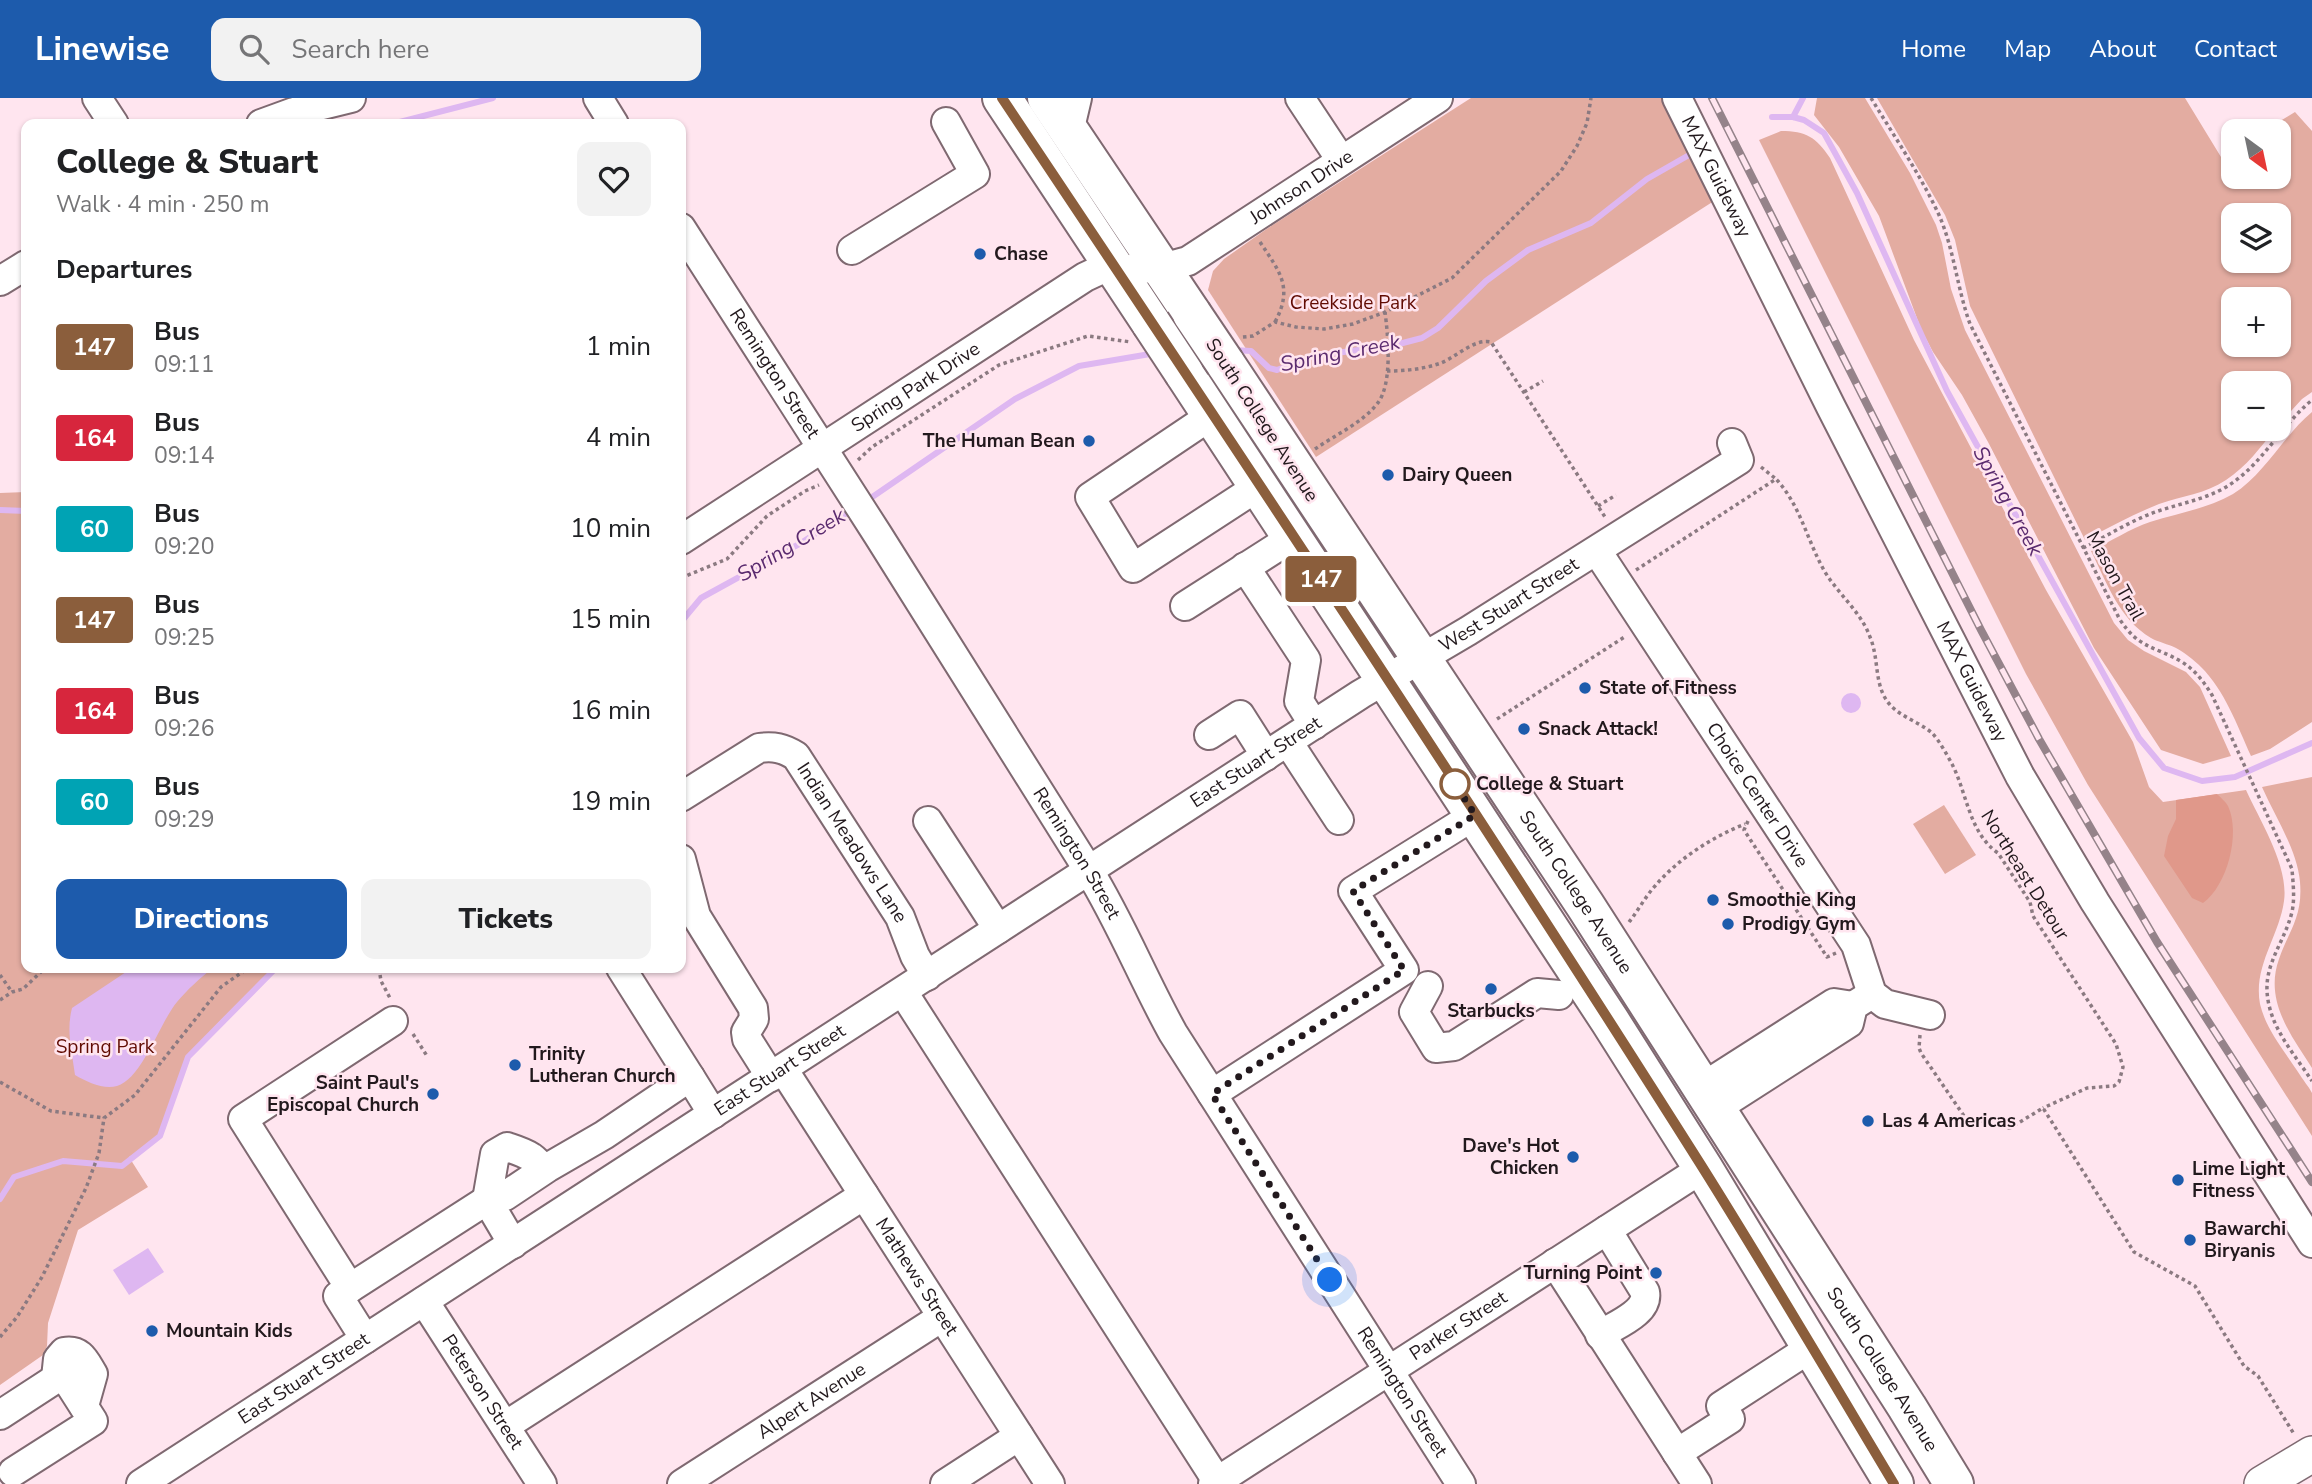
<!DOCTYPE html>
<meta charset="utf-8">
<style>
:root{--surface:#fff;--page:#f2f2f2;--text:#202124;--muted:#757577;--accent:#1d5bac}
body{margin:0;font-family:"Nunito Sans",sans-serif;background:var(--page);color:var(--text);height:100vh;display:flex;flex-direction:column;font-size:26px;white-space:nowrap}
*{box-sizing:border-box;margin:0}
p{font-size:23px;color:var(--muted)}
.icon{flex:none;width:38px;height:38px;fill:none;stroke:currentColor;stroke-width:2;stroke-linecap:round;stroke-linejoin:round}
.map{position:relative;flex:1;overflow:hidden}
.sheet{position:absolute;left:21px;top:21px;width:665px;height:854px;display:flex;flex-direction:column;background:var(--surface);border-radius:14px;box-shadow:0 2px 5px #0004}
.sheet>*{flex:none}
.badge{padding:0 14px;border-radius:5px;font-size:24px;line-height:46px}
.needle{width:46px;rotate:147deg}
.controls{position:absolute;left:2221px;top:21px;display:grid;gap:14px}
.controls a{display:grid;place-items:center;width:70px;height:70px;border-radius:14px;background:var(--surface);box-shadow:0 2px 5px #0004;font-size:35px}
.you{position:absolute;width:35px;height:35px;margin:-18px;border:5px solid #fff;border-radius:50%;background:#1a73e8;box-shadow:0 0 0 10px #1a73e833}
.map>.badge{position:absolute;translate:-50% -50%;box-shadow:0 0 0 4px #fff}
h2{padding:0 35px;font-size:26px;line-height:63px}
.round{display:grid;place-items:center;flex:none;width:74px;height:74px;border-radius:14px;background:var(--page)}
.overview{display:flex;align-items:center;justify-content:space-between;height:119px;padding:0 35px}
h1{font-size:33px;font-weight:800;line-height:52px}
.cta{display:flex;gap:14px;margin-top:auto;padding:14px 35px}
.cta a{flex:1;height:80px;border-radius:14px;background:var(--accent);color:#fff;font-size:28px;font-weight:800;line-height:80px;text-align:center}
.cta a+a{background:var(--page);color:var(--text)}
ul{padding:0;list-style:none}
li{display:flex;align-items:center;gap:21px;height:91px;padding:0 35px}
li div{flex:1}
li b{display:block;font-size:26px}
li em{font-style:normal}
li .badge{min-width:77px;font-weight:700;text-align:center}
header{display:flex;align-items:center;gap:42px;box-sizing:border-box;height:98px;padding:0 35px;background:var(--accent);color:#fff}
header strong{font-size:33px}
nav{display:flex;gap:38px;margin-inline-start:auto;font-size:24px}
.search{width:490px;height:63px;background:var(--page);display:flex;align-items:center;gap:18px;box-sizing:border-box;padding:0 24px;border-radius:14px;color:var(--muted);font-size:26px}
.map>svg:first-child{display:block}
.green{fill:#e3aca1;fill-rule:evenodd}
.forest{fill:#e0988a}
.water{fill:#deb7f1}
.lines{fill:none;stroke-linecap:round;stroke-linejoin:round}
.stream{stroke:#deb7f1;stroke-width:6}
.minor-casing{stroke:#7f6971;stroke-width:32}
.major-casing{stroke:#7f6971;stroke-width:38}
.highway-casing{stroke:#7f6971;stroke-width:42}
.path{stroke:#8b7a81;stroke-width:3.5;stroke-dasharray:3.5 3.5;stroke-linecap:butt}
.minor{stroke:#fff;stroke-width:28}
.major{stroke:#fff;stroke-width:35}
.highway{stroke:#fff;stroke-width:38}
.rail-casing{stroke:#95838a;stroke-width:8}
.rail{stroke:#ffe5ef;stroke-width:5;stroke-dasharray:16;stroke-linecap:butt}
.highway-bridge-casing{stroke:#7f6971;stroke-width:42;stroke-linecap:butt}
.highway-bridge{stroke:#fff;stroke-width:38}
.line-casing{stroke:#fff;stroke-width:16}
.line{stroke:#8b5e3c;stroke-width:10}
.walk{stroke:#22191d;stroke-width:7;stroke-dasharray:0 12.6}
.poi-dot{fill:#1d5bac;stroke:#ffe5ef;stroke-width:2.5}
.stop-dot{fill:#fff;stroke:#8b5e3c;stroke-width:3.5}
.labels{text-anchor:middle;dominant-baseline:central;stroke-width:5;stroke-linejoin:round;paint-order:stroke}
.street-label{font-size:19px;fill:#22191d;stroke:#ffe5ef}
.poi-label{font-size:19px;font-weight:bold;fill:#22191d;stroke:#ffe5ef;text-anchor:start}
.park-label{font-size:19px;fill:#610b02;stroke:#ffe5ef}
.stop-label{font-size:19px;font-weight:bold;fill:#22191d;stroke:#ffe5ef;text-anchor:start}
.water-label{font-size:21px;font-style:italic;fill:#5b2b6f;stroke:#ffe5ef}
</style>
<header>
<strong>Linewise</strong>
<div class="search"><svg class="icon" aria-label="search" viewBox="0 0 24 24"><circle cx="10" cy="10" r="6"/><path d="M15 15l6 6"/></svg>Search here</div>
<nav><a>Home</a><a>Map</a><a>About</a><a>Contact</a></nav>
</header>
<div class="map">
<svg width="2312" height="1386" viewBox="0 0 2312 1386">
<rect width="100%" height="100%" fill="#ffe5ef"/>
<g class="green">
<path d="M1471 0H1665L1717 101 1316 359 1208 192 1213 173 1224 161 1268 130Z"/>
<path d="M1817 0H1865L1910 75 1936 127 1942 145 1951 191 1965 232 2114 525 2128 542 2144 553 2186 574 2200 589 2231 658 2203 666 2161 652 2094 550 1988 344 1962 297 1933 254 1921 231 1879 118 1839 49 1814 17Z"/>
<path d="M1877 0H2185L2221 59 2233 52V79H2278V33H2264L2295 14 2312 33V294L2302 301 2279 326 2278 285H2233V331H2275C2261 349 2246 369 2226 382 2205 396 2182 398 2159 406 2134 416 2110 429 2085 442L1970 208 1955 142 1945 117ZM2278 117V163H2233V117ZM2233 201H2278V247H2233Z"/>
<path d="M1781 33C1806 33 1816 39 1830 60L1914 242 2046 492 2133 644 2149 689 2163 704 2246 692C2260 723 2289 768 2284 803 2279 839 2253 868 2260 906 2266 932 2286 955 2300 977 2303 982 2309 989 2312 995 2312 1006 2312 1025 2312 1038L2088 687 2026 576 1759 42Z"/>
<path d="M2312 314V624L2270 651 2251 658C2237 627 2225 593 2201 569 2194 562 2184 554 2176 550 2168 546 2158 544 2151 540 2119 521 2107 485 2091 453 2111 443 2130 431 2150 424 2178 415 2207 411 2233 396 2265 376 2283 338 2312 314Z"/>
<path d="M26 394V870H276L220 923 186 960 179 988 159 1040 129 1059 148 1089 78 1132 48 1225 47 1248 43 1257 0 1287V395Z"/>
<path d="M2312 679V970C2291 937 2264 903 2279 861 2289 832 2303 819 2300 784 2297 751 2275 719 2262 689Z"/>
<path d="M1944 707 1976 757 1945 776 1913 726Z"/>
</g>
<path class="forest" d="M2217 696C2220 699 2226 704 2228 708 2241 736 2227 788 2203 805L2192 800 2164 758 2168 738 2176 721V702Z"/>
<g class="water">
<circle cx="1851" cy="605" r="10"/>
<path d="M132 870H213C201 879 187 892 177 904 160 924 142 981 117 988 104 992 87 984 75 977 72 953 66 933 72 910Z"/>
<path d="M148 1150 164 1174 129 1197 113 1172Z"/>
</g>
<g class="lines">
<g class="stream">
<path d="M1772 19H1793L1804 22 1824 35 1857 95 1947 293 2139 640 2164 670 2202 683 2235 679 2312 645"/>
<path d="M1793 19 1803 0"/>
<path d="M392 26 493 0"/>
<path d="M1233 252 1251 253 1269 270 1277 272 1314 258 1395 247 1422 240 1438 230 1486 183 1528 152 1591 125 1647 81 1689 57"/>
<path d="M865 404 1015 301 1079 268 1156 255"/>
<path d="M0 412 26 413"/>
<path d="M681 524 701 500 801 445 853 411"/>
<path d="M0 1101 14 1079 63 1063 122 1068 160 1038 188 959 276 870"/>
</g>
<defs>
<g id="minor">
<path d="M97 0 114 26"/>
<path d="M598 0 614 26"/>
<path d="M1300 0 1341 62"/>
<path id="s1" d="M1677 0 1831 309 2020 678 2095 804 2312 1145"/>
<path d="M261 26 294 14 351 0"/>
<path d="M1069 34 1077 0"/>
<path id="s2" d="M681 130 878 437 1089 773C1121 825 1143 881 1173 935L1461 1386"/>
<path d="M852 152 975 76 946 24"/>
<path d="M0 183 26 167"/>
<path d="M1212 317 1090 399 1133 470 1259 388"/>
<path id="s3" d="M681 442 1085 179 1100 172 1162 170 1188 163 1438 0"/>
<path id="s4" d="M1597 453 1856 847 1872 896 1885 906 1930 917"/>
<path d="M1245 469 1306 562 1299 603 1314 627"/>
<path d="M1185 508 1293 439"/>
<path d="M1209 637 1240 617 1266 658"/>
<path d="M1288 644 1339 722"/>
<path id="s5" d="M681 699 759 650C774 648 783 650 796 658L900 819 915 858 927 878"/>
<path d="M928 723 998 831"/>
<path d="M681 761 696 818 753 910 754 921 746 934 747 941 771 979"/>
<path d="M621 870 690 979"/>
<path d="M1428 888 1414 914 1436 950 1454 948 1537 895 1559 897"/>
<path d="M903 894 1219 1386"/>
<path id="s6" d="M783 971 1050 1386"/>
<path d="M1701 990 1834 905 1853 908"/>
<path d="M1212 996 1404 872 1353 793 1475 717"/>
<path d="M1715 1011 1849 925 1853 908 1872 896"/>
<path d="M547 1070 505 1098 487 1102 495 1056 507 1049C516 1052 523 1054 531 1059 538 1064 539 1068 547 1070L604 1037 690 979 713 1016"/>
<path d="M1555 1165 1697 1386"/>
<path d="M350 1190 487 1102 513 1146"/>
<path id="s7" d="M424 1203 542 1386"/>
<path d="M1600 1237C1615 1227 1649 1215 1645 1194L1607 1132"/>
<path d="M365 1241 338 1198 350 1190 243 1021 393 923"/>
<path d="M56 1280 58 1261 64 1254C81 1251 85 1263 93 1276L84 1308"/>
<path d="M0 1317 63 1276 93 1323 13 1374"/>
<path d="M505 1328 864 1097"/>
<path d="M1677 1355 1730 1321 1721 1308 1812 1249"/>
<path id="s8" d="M141 1386 1361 596 1468 533 1739 362 1732 345"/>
<path id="s9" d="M682 1386 942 1219"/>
<path d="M945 1386 1019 1338"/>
<path id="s10" d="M1213 1386 1703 1070"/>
</g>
<path id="major" d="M2262 1386 2312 1356"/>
<g id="highway">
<path d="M1002 0 1151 225"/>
<path d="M1047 0 1192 216"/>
<path id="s11" d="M1225 265 1585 807 1907 1309 1954 1386"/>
<path d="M1184 275 1610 923 1703 1070 1894 1386"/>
</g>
</defs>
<use href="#minor" class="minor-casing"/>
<use href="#major" class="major-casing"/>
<use href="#highway" class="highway-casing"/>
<g class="path">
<path d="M1871 0C1894 38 1920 76 1939 117 1954 151 1957 190 1970 226L2119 520C2138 551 2155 548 2182 564 2195 572 2204 584 2212 597L2292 771C2293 785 2295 800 2292 814 2283 849 2260 869 2269 907 2275 935 2297 960 2312 983"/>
<path d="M1260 144C1279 173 1294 189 1275 224"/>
<path d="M1243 239 1253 238 1275 224 1296 229 1324 231 1353 226 1385 214 1452 180 1561 73 1577 48 1587 25 1591 0"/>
<path d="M1387 273C1405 273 1424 271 1441 265 1456 259 1475 240 1491 244L1605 419"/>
<path d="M1524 294 1543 283"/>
<path d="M1315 351C1335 337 1362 325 1377 306 1393 287 1388 237 1385 214"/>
<path d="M858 362 872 349 999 267 1088 238 1131 244"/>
<path d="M1761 369 1776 381"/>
<path d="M1598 408 1616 397"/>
<path d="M2083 450C2105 439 2127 425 2150 416 2178 405 2210 402 2235 383 2265 361 2283 326 2312 302"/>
<path d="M1636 472 1776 381C1801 408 1807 443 1825 474 1839 497 1861 514 1870 539 1878 558 1875 578 1883 596 1893 618 1916 621 1932 635 1939 642 1947 657 1952 666 1967 695 1969 735 1998 755L2030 804 2033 818 2116 946 2123 969 2119 984 2114 988 2087 990 2043 1010"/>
<path d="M681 480 727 461 767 418 805 393 819 387"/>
<path d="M1497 621 1626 538"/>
<path d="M1748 723 1744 732 1827 859 1836 855"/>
<path d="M1629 824C1638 813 1645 799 1655 788 1678 761 1712 739 1745 726"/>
<path d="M379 870 381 883 390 900"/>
<path d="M0 877 12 894"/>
<path d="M0 902 12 894 23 891 45 870"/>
<path d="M413 936 427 958"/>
<path d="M1920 937 1919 950 1921 955 1964 1018 2001 1029 2010 1030 2043 1010 2134 1154 2195 1188 2244 1268 2258 1278 2294 1336"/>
<path d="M0 984 51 1013 104 1020"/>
<path d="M0 1239 17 1219 42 1179 86 1090 99 1055 104 1020 135 997 221 889 248 870"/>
</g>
<use href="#minor" class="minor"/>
<use href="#major" class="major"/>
<use href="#highway" class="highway"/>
<defs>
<path id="rail" d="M1712 0 1981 532 2039 641 2157 844 2312 1084"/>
</defs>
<use href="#rail" class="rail-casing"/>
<use href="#rail" class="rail"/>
<defs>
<g id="highway-bridge">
<path d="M1192 216 1225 265"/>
<path d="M1151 225 1184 275"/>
</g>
</defs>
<use href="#highway-bridge" class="highway-bridge-casing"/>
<use href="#highway-bridge" class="highway-bridge"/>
</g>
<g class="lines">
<defs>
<path id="line" d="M1002 0C1238 353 1474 708 1701 1067 1767 1172 1830 1279 1894 1386"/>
</defs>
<use href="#line" class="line-casing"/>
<use href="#line" class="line"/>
<path class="walk" d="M1330 1182 1212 996 1404 872 1353 793 1475 717 1455 686"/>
</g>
<g class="poi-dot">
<circle cx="980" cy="156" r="7"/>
<circle cx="1089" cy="343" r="7"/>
<circle cx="1388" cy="377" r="7"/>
<circle cx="1585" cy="590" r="7"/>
<circle cx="1524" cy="631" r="7"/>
<circle cx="1713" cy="802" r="7"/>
<circle cx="1728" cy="826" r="7"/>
<circle cx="1491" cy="891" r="7"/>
<circle cx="515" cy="967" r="7"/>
<circle cx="433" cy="996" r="7"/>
<circle cx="1868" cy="1023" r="7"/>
<circle cx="1573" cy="1059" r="7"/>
<circle cx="2178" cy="1082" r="7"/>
<circle cx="2190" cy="1142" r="7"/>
<circle cx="1656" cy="1175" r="7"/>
<circle cx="152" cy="1233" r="7"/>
</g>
<circle class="stop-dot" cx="1455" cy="686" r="14"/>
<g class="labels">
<g class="street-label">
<text stroke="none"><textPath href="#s1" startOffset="88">MAX Guideway</textPath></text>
<text stroke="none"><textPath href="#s3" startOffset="723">Johnson Drive</textPath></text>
<text stroke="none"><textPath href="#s2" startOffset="173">Remington Street</textPath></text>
<text stroke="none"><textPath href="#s3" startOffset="280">Spring Park Drive</textPath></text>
<text transform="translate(1262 322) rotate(57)">South College Avenue</text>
<text transform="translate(2115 478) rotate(61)">Mason Trail</text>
<text stroke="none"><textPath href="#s8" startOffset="1626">West Stuart Street</textPath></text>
<text stroke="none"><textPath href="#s1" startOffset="654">MAX Guideway</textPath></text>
<text stroke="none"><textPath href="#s8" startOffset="1328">East Stuart Street</textPath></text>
<text stroke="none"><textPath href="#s4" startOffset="292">Choice Center Drive</textPath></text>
<text stroke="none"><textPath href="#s5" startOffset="234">Indian Meadows Lane</textPath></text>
<text stroke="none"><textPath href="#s2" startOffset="740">Remington Street</textPath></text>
<text transform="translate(2025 777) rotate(58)">Northeast Detour</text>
<text stroke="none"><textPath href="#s11" startOffset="635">South College Avenue</textPath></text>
<text stroke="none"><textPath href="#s8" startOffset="761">East Stuart Street</textPath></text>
<text stroke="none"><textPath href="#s6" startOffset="247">Mathews Street</textPath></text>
<text stroke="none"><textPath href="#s10" startOffset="292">Parker Street</textPath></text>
<text stroke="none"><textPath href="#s11" startOffset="1202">South College Avenue</textPath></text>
<text stroke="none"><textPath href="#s8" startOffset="194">East Stuart Street</textPath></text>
<text stroke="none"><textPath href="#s7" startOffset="108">Peterson Street</textPath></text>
<text stroke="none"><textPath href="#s2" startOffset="1370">Remington Street</textPath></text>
<text stroke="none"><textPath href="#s9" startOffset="154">Alpert Avenue</textPath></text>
</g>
<g class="poi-label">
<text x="994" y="156">Chase</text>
<text x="1075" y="343" text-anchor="end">The Human Bean</text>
<text x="1402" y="377">Dairy Queen</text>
<text x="1599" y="590">State of Fitness</text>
<text x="1538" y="631">Snack Attack!</text>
<text x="1727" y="802">Smoothie King</text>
<text x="1742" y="826">Prodigy Gym</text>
<text x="1491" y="913" text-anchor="middle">Starbucks</text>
<text x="529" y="956">Trinity<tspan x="529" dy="22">Lutheran Church</tspan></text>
<text x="419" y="985" text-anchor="end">Saint Paul's<tspan x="419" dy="22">Episcopal Church</tspan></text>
<text x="1882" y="1023">Las 4 Americas</text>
<text x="1559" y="1048" text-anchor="end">Dave's Hot<tspan x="1559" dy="22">Chicken</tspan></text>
<text x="2192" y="1071">Lime Light<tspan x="2192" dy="22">Fitness</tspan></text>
<text x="2204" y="1131">Bawarchi<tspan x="2204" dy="22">Biryanis</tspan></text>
<text x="1642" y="1175" text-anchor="end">Turning Point</text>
<text x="166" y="1233">Mountain Kids</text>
</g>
<g class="park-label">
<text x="1353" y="205">Creekside Park</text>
<text x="105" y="949">Spring Park</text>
</g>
<g class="stop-label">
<text x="1476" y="686">College &amp; Stuart</text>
</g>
<g class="water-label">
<text transform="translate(1340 255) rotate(-11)">Spring Creek</text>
<text transform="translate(2008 403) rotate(61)">Spring Creek</text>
<text transform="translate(791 447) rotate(-31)">Spring Creek</text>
</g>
</g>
</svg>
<div class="controls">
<a><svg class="needle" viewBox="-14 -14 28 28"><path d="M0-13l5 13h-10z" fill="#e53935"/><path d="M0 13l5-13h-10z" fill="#757577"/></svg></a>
<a><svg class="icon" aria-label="layers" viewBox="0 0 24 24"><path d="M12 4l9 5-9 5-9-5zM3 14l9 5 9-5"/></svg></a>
<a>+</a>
<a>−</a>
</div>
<div class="you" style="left:1330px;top:1182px"></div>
<b class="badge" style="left:1321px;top:481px;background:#8b5e3c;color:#fff">147</b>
<section class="sheet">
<div class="overview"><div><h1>College &amp; Stuart</h1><p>Walk · 4 min · 250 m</p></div><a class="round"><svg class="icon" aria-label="heart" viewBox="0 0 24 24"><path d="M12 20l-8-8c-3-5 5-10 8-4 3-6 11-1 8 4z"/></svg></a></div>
<h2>Departures</h2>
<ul>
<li><span class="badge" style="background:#8b5e3c;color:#fff">147</span><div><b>Bus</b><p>09:11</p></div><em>1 min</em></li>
<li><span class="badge" style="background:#d7263d;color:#fff">164</span><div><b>Bus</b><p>09:14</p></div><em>4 min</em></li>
<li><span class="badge" style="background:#00a3b4;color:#fff">60</span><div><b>Bus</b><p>09:20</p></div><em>10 min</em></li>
<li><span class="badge" style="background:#8b5e3c;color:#fff">147</span><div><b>Bus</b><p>09:25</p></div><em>15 min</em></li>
<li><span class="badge" style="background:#d7263d;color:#fff">164</span><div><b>Bus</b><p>09:26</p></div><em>16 min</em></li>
<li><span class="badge" style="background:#00a3b4;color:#fff">60</span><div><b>Bus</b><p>09:29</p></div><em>19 min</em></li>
</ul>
<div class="cta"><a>Directions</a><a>Tickets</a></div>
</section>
</div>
